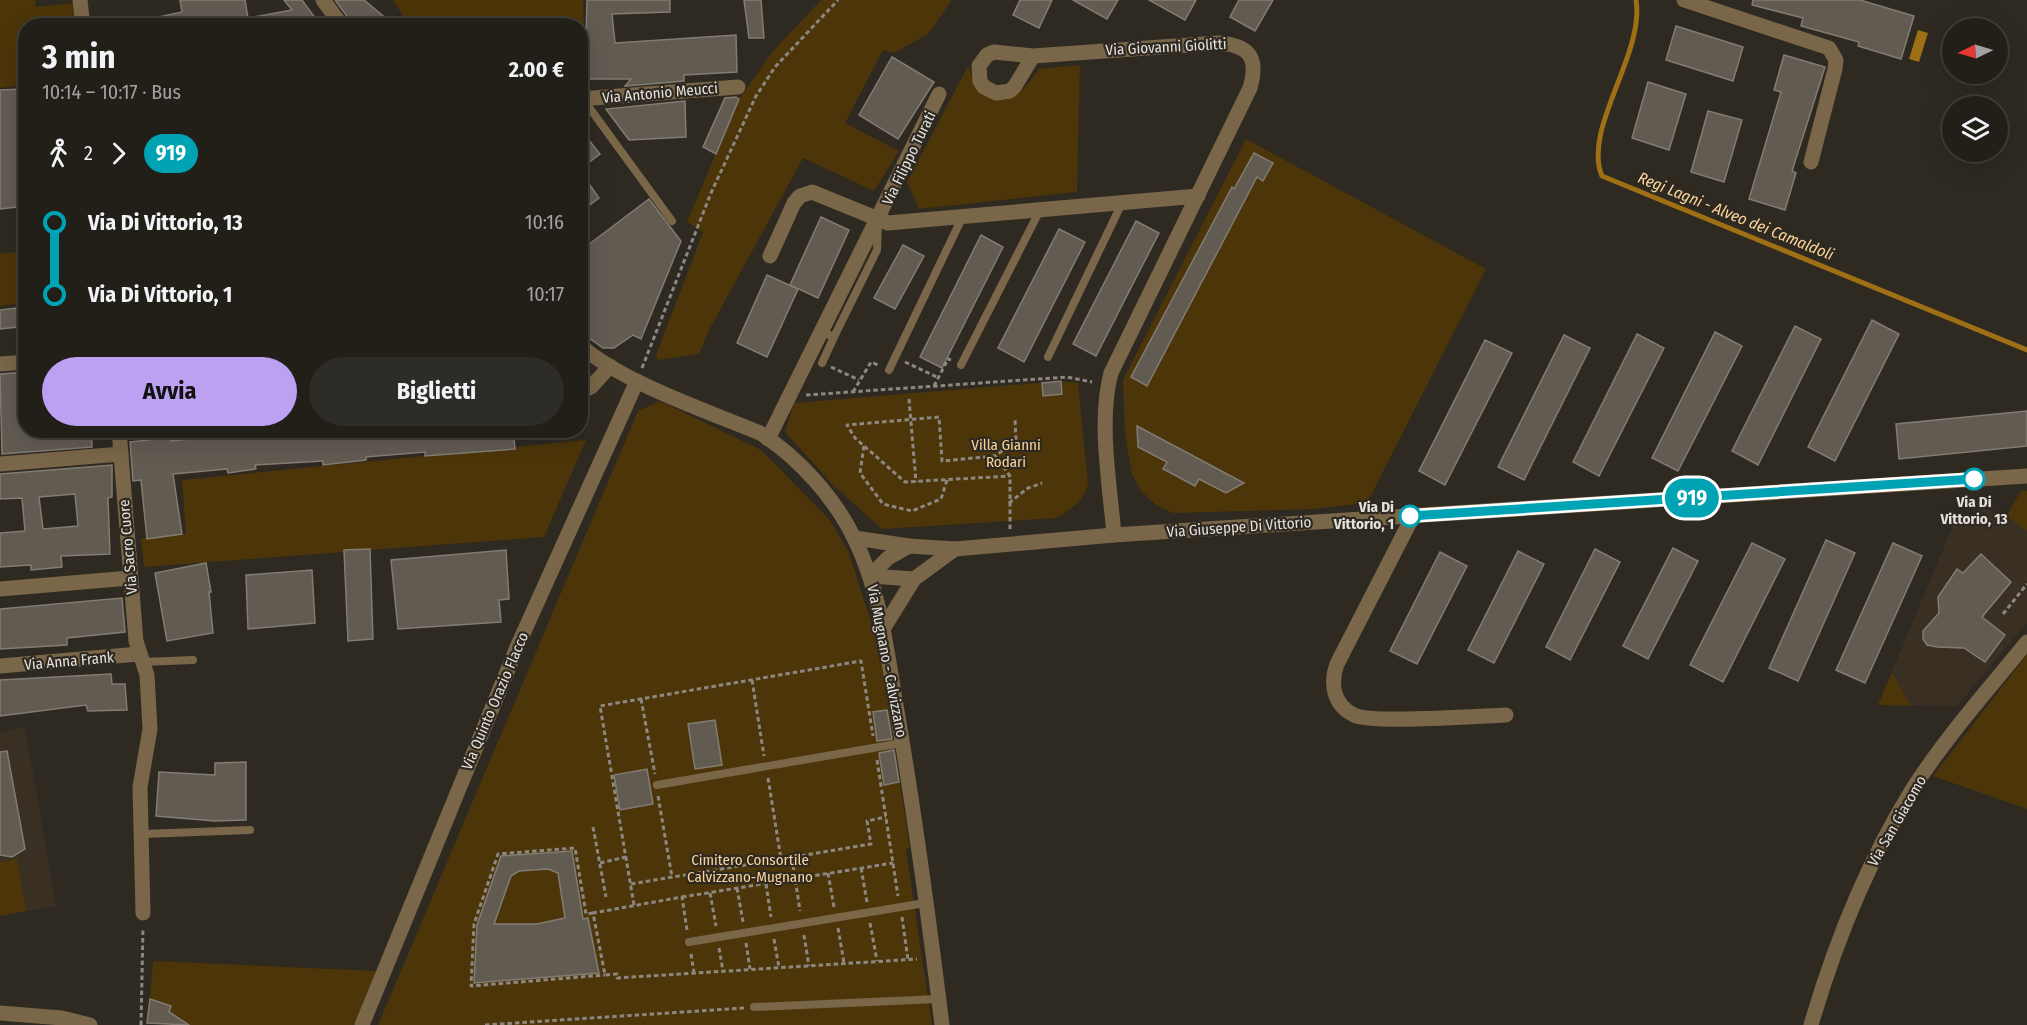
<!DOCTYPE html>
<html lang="it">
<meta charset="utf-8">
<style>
:root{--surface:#221f19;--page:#2e2c26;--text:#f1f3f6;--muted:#a2a2a2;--line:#3f3d38;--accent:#bca0f2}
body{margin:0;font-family:"Fira Sans Condensed",sans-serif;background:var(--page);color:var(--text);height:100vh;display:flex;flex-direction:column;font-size:22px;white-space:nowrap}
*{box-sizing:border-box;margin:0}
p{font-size:20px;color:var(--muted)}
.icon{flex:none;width:33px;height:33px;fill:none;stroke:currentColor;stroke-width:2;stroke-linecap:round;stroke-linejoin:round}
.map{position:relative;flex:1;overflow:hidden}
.details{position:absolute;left:18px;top:18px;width:570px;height:420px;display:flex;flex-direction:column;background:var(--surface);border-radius:24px;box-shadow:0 6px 24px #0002,0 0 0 2px var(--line)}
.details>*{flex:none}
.badge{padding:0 12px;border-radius:20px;font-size:21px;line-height:39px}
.needle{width:39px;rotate:265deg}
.controls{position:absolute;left:1942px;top:18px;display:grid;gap:12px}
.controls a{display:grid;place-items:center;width:66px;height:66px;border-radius:50%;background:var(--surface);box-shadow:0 6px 24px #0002,0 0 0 2px var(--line);font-size:30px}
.map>.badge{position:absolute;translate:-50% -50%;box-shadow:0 0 0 3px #fff}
.legs{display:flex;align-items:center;gap:9px;height:66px;padding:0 24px;font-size:20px}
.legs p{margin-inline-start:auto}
.headline{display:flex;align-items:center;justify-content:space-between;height:102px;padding:0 24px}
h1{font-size:33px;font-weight:700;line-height:45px}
.cta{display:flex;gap:12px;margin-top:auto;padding:12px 24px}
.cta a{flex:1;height:69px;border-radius:36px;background:var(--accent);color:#111;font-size:24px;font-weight:700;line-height:69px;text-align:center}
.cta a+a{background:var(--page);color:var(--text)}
ul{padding:0 24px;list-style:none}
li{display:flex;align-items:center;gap:21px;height:72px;font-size:22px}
li i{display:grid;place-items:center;width:9px;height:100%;margin:0 8px;background:currentColor}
li i::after{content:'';width:15px;height:15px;margin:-8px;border:4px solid;border-radius:50%;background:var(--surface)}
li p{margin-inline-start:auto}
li:first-child i{background:linear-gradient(#0000 50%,currentColor 0)}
li:last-child i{background:linear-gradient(currentColor 50%,#0000 0)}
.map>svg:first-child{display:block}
.built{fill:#393023}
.green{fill:#4c3508}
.water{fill:#9e6f15}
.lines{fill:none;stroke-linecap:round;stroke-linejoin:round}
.stream{stroke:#9e6f15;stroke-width:5}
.building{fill:#615b52;stroke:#827c73;stroke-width:1.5;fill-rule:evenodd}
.path{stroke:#8c8881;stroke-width:3;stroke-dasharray:4.5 3;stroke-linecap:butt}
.service{stroke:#7a6648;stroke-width:8}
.minor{stroke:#7a6648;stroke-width:15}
.line-1-casing{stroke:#fff;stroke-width:14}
.line-1{stroke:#00a3b4;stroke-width:9}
.stop-1-dot{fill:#fff;stroke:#00a3b4;stroke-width:3}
.labels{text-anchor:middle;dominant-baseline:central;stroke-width:4.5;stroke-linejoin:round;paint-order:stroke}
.street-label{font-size:15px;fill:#e4e0db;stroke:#2e2921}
.park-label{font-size:15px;fill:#fad49a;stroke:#2e2921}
.stop-label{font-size:15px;font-weight:bold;fill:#e4e0db;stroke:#2e2921}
.water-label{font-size:16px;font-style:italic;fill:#fcd69b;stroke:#2e2921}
</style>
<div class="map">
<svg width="2027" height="1025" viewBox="0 0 2027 1025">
<rect width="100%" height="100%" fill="#2e2921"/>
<g class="built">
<path d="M2021 491H2027V623L1957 706 1878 705 1959 511 1974 519 1981 507 2006 516Z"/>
<path d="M25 727 56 906 0 916V732Z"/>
</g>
<g class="green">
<path d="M0 0H35L36 7 74 3 76 25 26 26 25 85 0 88Z"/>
<path d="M393 0H583L584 29H581L580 26 409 25Z"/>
<path d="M821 0H952L928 34 894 53 883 50 845 123 899 151 874 191 803 158 708 332 699 354 657 360 656 355 703 232 687 222 739 99 774 50Z"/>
<path d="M1080 65 1077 192 919 209 907 182 968 66 979 93C1011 107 1021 94 1039 69Z"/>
<path d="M1246 139 1486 269 1367 503 1314 509 1173 513 1156 505 1141 491 1132 475 1125 433 1123 380Z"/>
<path d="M25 251V303L0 306V254Z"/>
<path d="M1061 381 1078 383 1088 485C1082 502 1071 510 1056 518L882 529 834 486 785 432 794 403Z"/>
<path d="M660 401 761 450 830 520 849 553 879 647 910 848 906 849 932 1025H378L638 411Z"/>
<path d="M586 440 544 537 144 567 141 538 186 534 182 480Z"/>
<path d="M2021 491H2027V531L2006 516Z"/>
<path d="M2027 655V809L1933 776Z"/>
<path d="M1892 672 1911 706 1878 705Z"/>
<path d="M17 859 26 911 0 916V862Z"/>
<path d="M153 961 376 971 354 1025H180L149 1011Z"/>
</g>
<path class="water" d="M1918 30 1928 33 1919 62 1909 59Z"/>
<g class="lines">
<path class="stream" d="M1636 0C1645 54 1582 129 1602 176L2027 350"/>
</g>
<g class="building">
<path d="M180 0H245L248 18 292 10 284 0H302L321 26H150L149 19 182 12Z"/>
<path d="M335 0H364L395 26H354Z"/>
<path d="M587 0H670V12L612 14 615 43 736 35 737 72 684 75V81L625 86 631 79H580V35H586Z"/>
<path d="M744 0H761L764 38H749Z"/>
<path d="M1020 0H1052L1039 28 1013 15Z"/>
<path d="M1073 0H1118L1107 19Z"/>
<path d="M1149 0H1196L1185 20Z"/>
<path d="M1239 0H1273L1255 31 1230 17Z"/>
<path d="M1753 0H1860L1914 16 1901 59 1858 46 1859 42 1801 26 1803 18 1752 5Z"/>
<path d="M1676 26 1743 47 1733 81 1666 60Z"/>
<path d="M1784 55 1825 67 1792 171 1796 173 1785 210 1749 199 1781 92 1774 90Z"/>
<path d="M892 57 934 82 898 139 859 115Z"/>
<path d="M1648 82 1686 94 1669 150 1632 138Z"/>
<path d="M23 89 26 206 0 209V90Z"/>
<path d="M736 97 739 99 716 154 703 147 725 98Z"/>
<path d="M685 101 686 137 629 140 606 109Z"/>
<path d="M1708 111 1742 120 1724 182 1691 172Z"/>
<path d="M580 129 600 154 580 169Z"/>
<path d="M1254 153 1273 163 1263 181 1257 177 1147 386 1131 377 1232 187 1234 189Z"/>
<path d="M580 171 599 198 580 212Z"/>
<path d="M649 199 681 241 641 339 633 335 614 348H603L589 338 580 325V251Z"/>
<path d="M821 217 849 230 818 298 790 285Z"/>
<path d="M1136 221 1159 233 1096 356 1073 344Z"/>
<path d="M1059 229 1085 242 1024 362 998 348Z"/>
<path d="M981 235 1003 247 942 368 920 357Z"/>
<path d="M903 245 924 256 895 309 874 298Z"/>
<path d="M767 275 798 289 767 357 737 343Z"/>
<path d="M16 308 18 327 0 329V310Z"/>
<path d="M1872 320 1899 334 1835 461 1808 447Z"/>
<path d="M1795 326 1821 339 1758 465 1732 451Z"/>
<path d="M1715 332 1742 346 1678 471 1652 458Z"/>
<path d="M1637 334 1664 348 1599 476 1573 462Z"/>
<path d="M1564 335 1590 348 1524 480 1498 467Z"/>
<path d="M1485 340 1512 353 1445 485 1419 471Z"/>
<path d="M26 372V401H22L25 430H91L92 447 2 454 0 374Z"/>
<path d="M1061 381 1062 394 1043 396 1042 383Z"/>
<path d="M2027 411V446L1899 459 1896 424Z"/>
<path d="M1137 426 1244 483 1226 493 1199 479 1195 486 1163 469 1167 462 1138 447Z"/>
<path d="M170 430 171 441 223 436 222 430H250L251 438 286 435V430H513L515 449 425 456V452L366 457V460L323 465V461L255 465 256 469 228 473 227 469 173 474 182 534 147 539 141 480 133 481 130 442 149 440 156 432Z"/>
<path d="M112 465V497L108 498 110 554 61 556 62 567 31 570V565L0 567V533L25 531 22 498 0 499V474ZM75 494 78 526 43 529 39 497Z"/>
<path d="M1826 540 1855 553 1798 681 1769 668Z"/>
<path d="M1752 543 1785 559 1723 682 1690 665Z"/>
<path d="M1893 543 1922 556 1865 683 1836 670Z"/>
<path d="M1673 548 1698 561 1648 659 1623 646Z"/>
<path d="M370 549 373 639 348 641 344 550Z"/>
<path d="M1595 549 1620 562 1570 660 1546 647Z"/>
<path d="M506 550 509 599 499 600 501 622 398 629 391 560Z"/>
<path d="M1518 551 1544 564 1494 663 1468 650Z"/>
<path d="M1440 552 1467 566 1417 664 1390 651Z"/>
<path d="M1981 554 2011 582 1982 617 2005 635 1985 662 1964 648 1937 647 1927 645 1923 639V631L1939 613 1938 597 1957 569 1963 573Z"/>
<path d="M206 563 211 592H209L213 633 167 641 155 573Z"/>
<path d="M312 570 315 623 248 629 246 575Z"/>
<path d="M122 598 125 632 67 638V645L0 649V609Z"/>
<path d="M111 674 112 684H125L127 710 88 711 86 705 0 716V680Z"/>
<path d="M887 710 892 739 877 741 873 712Z"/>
<path d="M715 720 722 765 695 769 688 724Z"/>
<path d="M894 750 899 782 884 785 879 753Z"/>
<path d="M7 751 25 849 12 857 0 855V752Z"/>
<path d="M246 762V820L215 821 156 816 159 772 215 775V763Z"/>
<path d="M647 769 653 804 620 810 614 775Z"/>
<path d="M572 851 583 919 588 918 599 973 474 983 477 925 501 856ZM548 869 558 873 565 918 537 924H494L511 876 519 871Z"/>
<path d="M150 999 171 1006 169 1012 189 1025 147 1023Z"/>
</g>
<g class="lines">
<g class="path">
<path d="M905 362 939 378"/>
<path d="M831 367 859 380"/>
<path d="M642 368 711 193 756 96 775 67 838 0"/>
<path d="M934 386 948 359 951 360"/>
<path d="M853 392 871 362 878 365"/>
<path d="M806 395 1067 377 1092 382"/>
<path d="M909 399 916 482"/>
<path d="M864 446 860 473 883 504 912 511 941 499 947 480"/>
<path d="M995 456 942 461 939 417 847 425 855 438 905 482 1010 476"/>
<path d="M1009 503 1028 488 1042 483"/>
<path d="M1010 529V476L995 456 1016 441 1015 419"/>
<path d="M2003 614 2027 584"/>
<path d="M752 680 764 756"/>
<path d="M641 699 655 774"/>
<path d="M877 760 898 896"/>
<path d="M768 778 781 859"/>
<path d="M658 796 672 877"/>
<path d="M593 827 606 897"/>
<path d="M792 858 800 911"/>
<path d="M600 863 626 857"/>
<path d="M861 868 867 902"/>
<path d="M828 873 834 907"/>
<path d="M631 884 871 844 867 821 886 817"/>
<path d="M766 884 771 917"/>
<path d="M737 888 743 922"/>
<path d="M710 893 716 926"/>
<path d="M682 897 893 863"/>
<path d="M634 905 600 706 861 661 873 736"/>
<path d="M593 913 586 914 575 848 498 854 474 924 471 986 605 975"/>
<path d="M902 917 908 960"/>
<path d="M870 923 877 961"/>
<path d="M838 928 844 963"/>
<path d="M687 930 682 897 593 913 605 975 617 974V978L917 959"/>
<path d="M804 935 809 966"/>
<path d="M774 939 779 968"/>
<path d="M746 943 750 969"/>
<path d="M719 948 723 971"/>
<path d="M691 954 694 973"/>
<path d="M141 1025 143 928"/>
<path d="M485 1025 744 1008"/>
</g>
<g class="service">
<path d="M583 99 672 221"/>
<path d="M822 332 834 337 877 250 878 223"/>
<path d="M1048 357 1122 203"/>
<path d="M822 363 834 337"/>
<path d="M961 365 1040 210"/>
<path d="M889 370 962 218"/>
<path d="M142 662 193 660"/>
<path d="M657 785 902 743"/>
<path d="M143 834 250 830"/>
<path d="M689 942 925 903"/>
<path d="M754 1007 939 999"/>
</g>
<g class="minor">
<path d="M80 0 83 26"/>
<path d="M323 0 342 26"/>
<path d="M1684 0 1829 48 1836 60 1835 69 1811 162"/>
<path d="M1033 56 1015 86 1010 91 996 93 984 87 980 81 979 66 987 55 994 52 1033 56 1218 43C1249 45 1259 57 1250 88L1111 373C1098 421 1110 486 1114 535"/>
<path d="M580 99 738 87"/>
<path d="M770 256 794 203 800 196 812 192 888 223 1198 196"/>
<path d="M580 345C621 382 707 411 760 433 798 457 836 499 855 540 881 593 887 653 897 711 915 815 929 920 942 1025"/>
<path d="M0 364 26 362"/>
<path d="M580 392 591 387 610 366"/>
<path d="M119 430 136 641 147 675 150 729 140 787 143 913"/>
<path d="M119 433 147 430"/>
<path d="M768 439 939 94"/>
<path d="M0 464 121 454"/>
<path d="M1413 516 1337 664C1330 683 1333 705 1354 715 1372 724 1479 716 1506 715"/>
<path d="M855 538 909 546 955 549 1114 535 2027 476"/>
<path d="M870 576 888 558 909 546"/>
<path d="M870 576 914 579"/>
<path d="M0 589 130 578"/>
<path d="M883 629 914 579 955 549"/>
<path d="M0 666 139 654"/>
<path d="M0 1013 62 1018 90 1025"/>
<path d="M362 1025 518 645 637 381"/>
<path d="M1811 1025C1835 943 1867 863 1912 790 1945 738 1988 690 2027 642"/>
</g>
</g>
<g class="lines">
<defs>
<path id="line-1" d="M1410 516 1974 479"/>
</defs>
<use href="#line-1" class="line-1-casing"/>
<use href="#line-1" class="line-1"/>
</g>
<g class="stop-1-dot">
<circle cx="1974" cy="479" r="10"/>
<circle cx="1410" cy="516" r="10"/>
</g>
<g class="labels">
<g class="street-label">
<text transform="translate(1166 47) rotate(-3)">Via Giovanni Giolitti</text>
<text transform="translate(660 93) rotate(-5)">Via Antonio Meucci</text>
<text transform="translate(909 158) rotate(-64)">Via Filippo Turati</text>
<text transform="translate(1239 527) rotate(-4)">Via Giuseppe Di Vittorio</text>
<text transform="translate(128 547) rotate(-95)">Via Sacro Cuore</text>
<text transform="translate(69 661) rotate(-5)">Via Anna Frank</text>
<text transform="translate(887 661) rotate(79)">Via Mugnano - Calvizzano</text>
<text transform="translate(495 701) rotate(-67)">Via Quinto Orazio Flacco</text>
<text transform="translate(1897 821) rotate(-60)">Via San Giacomo</text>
</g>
<g class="park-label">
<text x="1006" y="445">Villa Gianni<tspan x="1006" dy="17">Rodari</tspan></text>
<text x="750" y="860">Cimitero Consortile<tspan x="750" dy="17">Calvizzano-Mugnano</tspan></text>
</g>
<g class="stop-label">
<text x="1974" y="502">Via Di<tspan x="1974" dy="17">Vittorio, 13</tspan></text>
<text x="1394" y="507" text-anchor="end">Via Di<tspan x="1394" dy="17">Vittorio, 1</tspan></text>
</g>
<g class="water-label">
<text transform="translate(1736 216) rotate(22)">Regi Lagni - Alveo dei Camaldoli</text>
</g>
</g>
</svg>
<div class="controls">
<a><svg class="needle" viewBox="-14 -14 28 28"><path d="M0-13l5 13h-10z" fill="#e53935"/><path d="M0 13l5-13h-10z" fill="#a2a2a2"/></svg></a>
<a><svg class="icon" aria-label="layers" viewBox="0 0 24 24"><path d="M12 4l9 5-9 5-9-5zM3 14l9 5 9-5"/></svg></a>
</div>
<b class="badge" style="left:1692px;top:498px;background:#00a3b4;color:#fff">919</b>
<section class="details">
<div class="headline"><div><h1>3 min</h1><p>10:14 – 10:17 · Bus</p></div><b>2.00 €</b></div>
<div class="legs"><svg class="icon" aria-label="walk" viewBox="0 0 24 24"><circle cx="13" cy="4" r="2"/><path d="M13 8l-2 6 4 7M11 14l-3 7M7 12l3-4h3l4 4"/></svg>2<svg class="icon" aria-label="forward" viewBox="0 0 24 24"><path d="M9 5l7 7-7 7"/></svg><b class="badge" style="background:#00a3b4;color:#fff">919</b></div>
<ul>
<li><i style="color:#00a3b4"></i><b>Via Di Vittorio, 13</b><p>10:16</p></li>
<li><i style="color:#00a3b4"></i><b>Via Di Vittorio, 1</b><p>10:17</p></li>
</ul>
<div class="cta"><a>Avvia</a><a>Biglietti</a></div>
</section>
</div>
